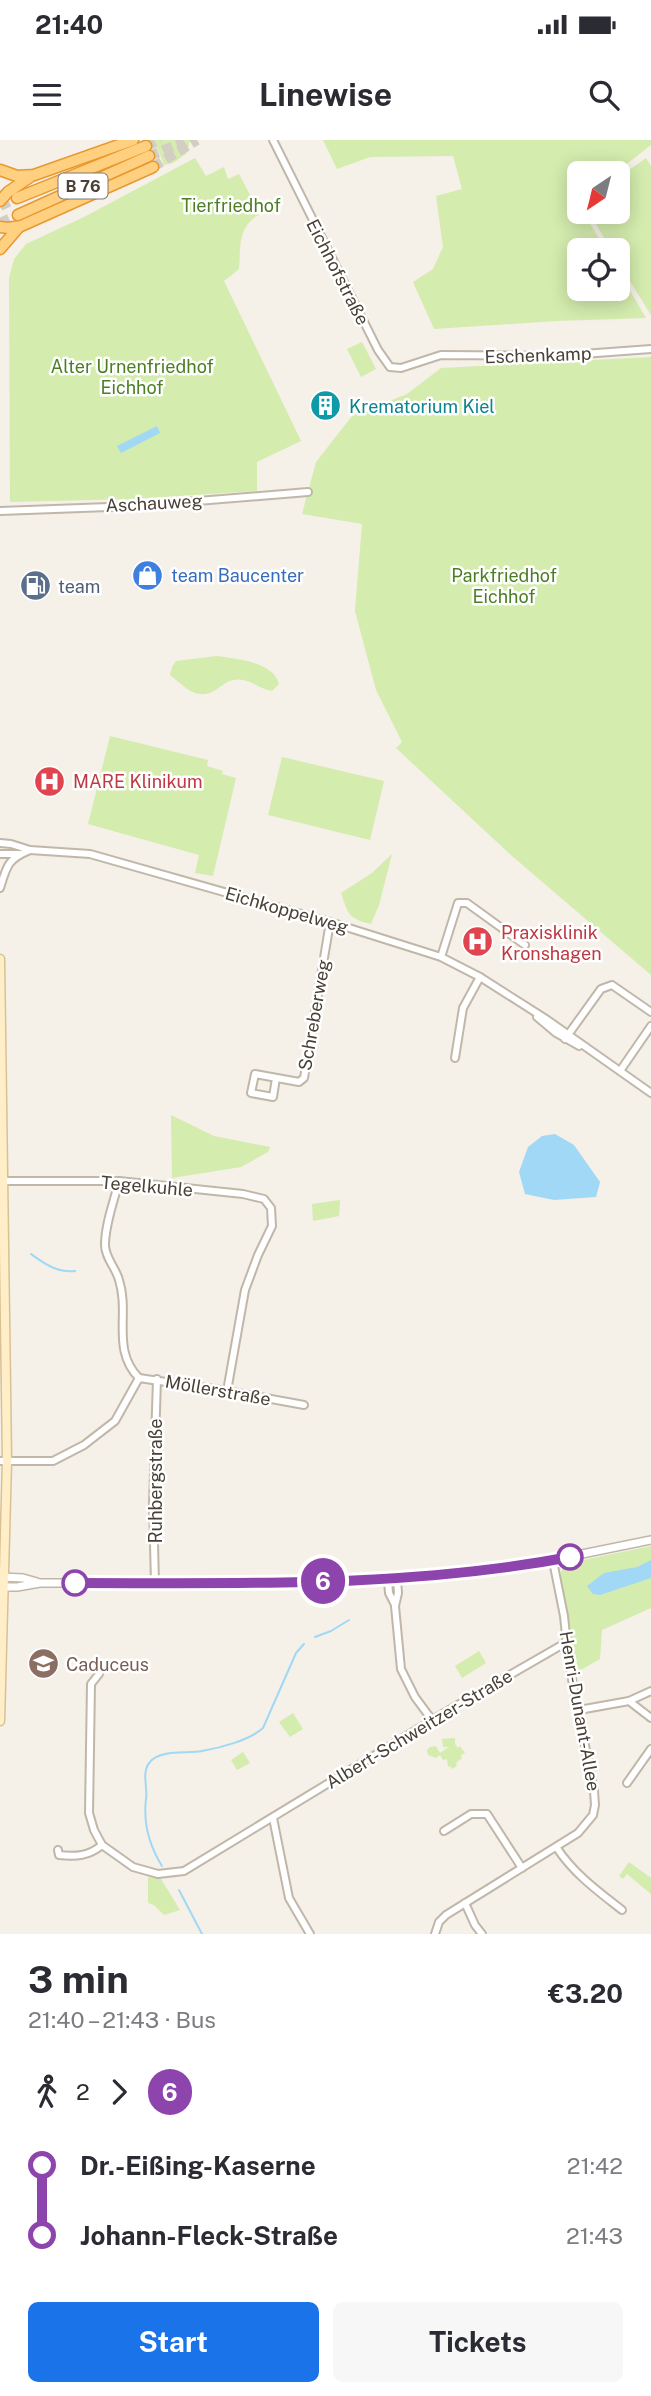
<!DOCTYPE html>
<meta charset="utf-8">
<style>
:root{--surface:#fff;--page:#f7f7f7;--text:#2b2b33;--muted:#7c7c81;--accent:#1a73e8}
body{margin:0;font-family:"Public Sans",sans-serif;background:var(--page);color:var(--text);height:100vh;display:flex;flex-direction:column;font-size:26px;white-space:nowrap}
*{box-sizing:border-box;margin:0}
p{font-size:23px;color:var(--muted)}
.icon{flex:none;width:38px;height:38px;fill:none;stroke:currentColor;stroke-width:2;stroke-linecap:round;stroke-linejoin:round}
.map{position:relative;height:1794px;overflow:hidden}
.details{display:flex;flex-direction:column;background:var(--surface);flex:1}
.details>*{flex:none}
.badge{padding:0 14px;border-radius:23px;font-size:24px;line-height:46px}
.needle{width:46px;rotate:215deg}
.buttons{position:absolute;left:567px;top:21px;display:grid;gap:14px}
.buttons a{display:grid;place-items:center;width:63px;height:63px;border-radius:10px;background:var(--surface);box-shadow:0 4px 18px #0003;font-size:35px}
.map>.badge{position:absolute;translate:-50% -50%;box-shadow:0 0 0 4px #fff}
.legs{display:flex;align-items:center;gap:10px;height:77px;padding:0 28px;font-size:23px}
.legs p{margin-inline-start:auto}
.summary{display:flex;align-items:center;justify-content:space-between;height:119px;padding:0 28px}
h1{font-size:38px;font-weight:700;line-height:52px}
.cta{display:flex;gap:14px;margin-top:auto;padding:14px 28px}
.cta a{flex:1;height:80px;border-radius:10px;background:var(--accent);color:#fff;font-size:28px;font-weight:700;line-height:80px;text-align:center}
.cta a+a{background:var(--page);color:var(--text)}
ul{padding:0 28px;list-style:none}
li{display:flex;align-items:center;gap:24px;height:70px;font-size:26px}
li i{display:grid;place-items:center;width:10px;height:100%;margin:0 9px;background:currentColor}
li i::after{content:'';width:18px;height:18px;margin:-9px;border:5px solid;border-radius:50%;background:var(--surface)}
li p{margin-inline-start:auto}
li:first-child i{background:linear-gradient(#0000 50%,currentColor 0)}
li:last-child i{background:linear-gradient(currentColor 50%,#0000 0)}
.status{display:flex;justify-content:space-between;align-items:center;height:49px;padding:0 35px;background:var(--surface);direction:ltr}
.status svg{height:19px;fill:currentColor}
header{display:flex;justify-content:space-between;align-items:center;height:91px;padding:0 28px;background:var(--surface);font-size:32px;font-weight:700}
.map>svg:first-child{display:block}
.green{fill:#d4ecae}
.water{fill:#a0d8f5}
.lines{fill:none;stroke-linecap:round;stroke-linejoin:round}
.stream{stroke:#a0d8f5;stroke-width:2}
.trunk-tunnel{stroke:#d3cdc4;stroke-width:10;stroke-dasharray:10 5;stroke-linecap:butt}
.minor-casing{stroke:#c1b7a9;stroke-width:10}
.tertiary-casing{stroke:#c1b7a9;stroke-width:10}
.secondary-casing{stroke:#d8c294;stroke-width:11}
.trunk-casing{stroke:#e8982e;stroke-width:13}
.minor{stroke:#fff;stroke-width:6}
.tertiary{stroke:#fff;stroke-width:7}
.secondary{stroke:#ffeec7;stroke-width:8}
.trunk{stroke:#ffd07f;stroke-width:10}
.line-1-casing{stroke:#fff;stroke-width:16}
.line-1{stroke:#8e44ad;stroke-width:10}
.stop-1-dot{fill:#fff;stroke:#8e44ad;stroke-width:3.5}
.labels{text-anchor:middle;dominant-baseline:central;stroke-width:5;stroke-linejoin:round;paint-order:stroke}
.shield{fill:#fff;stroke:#807972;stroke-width:2}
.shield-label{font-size:16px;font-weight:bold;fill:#494036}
.park-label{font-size:18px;fill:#4c7f24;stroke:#fff}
.street-label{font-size:18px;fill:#494036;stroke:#fff}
.culture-label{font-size:18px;fill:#0d838f;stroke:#fff;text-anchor:start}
.shop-label{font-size:18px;fill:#366cbe;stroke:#fff;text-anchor:start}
.service-label{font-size:18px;fill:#4e5e75;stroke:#fff;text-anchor:start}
.health-label{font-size:18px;fill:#be3a42;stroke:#fff;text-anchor:start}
.education-label{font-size:18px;fill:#785e54;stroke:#fff;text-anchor:start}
</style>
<div class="status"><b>21:40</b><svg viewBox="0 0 49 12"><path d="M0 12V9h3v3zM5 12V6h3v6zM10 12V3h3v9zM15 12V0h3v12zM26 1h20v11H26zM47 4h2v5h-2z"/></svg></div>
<header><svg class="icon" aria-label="menu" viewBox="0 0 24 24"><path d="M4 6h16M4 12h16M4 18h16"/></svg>Linewise<svg class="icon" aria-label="search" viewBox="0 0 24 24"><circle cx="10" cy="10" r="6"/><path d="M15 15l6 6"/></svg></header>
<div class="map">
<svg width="651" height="1794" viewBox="0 0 651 1794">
<rect width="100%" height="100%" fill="#f5f0e8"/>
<g class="green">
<path d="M154 0H190L187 13 173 23 164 25Z"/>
<path d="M323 0H651V5L615 33H579V61L577 62 579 72H583L606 110H579V149H618V130L646 178 556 181 434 189 413 142 433 129 443 107 436 56 462 49 453 16 370 17 337 29Z"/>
<path d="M195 18 206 36 224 27 228 39 239 34 260 74C237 87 241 106 239 129L224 141 301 301 257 322V351L133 359 10 362 9 138 14 119 26 104 84 77Z"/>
<path d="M646 18 651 26V175L618 122V110H611L589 72H618V38Z"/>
<path d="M362 202 376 229 361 237 347 209Z"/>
<path d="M651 217V835L512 716 396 608 402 602 376 550 355 471 362 384 302 374 316 322 352 276 407 254 441 228Z"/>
<path d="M217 516C237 519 274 522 279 544L272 551C259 549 248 537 234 540 226 541 221 547 214 551 196 561 184 546 170 535L172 527 176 521Z"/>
<path d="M110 596 208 620 207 626 223 631 222 634 236 638 213 736 195 733 199 715 88 684Z"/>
<path d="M282 617 384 641 370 700 268 675Z"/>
<path d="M392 714 379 765 371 784C348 779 348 773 341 753L372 733Z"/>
<path d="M171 975 214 996 270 1007 268 1012 241 1027 172 1038Z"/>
<path d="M340 1060 339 1076 313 1081 312 1064Z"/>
<path d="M651 1406V1468L602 1490 600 1519 579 1531 571 1503 560 1435 564 1424Z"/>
<path d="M479 1511 486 1523 462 1538 455 1526Z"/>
<path d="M293 1573 303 1589 290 1597 279 1582Z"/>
<path d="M455 1598V1604L458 1608 460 1606 465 1613 461 1615 462 1618 456 1623 457 1626 452 1629 450 1626 448 1627 447 1619 443 1620 440 1615 436 1618 428 1615 427 1610 430 1607 436 1606 440 1613 449 1607H443L442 1599Z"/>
<path d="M243 1612 250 1623 237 1630 231 1620Z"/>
<path d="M629 1722 651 1738V1754L627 1734 623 1739 619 1736Z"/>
<path d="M148 1737 161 1739 180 1770 164 1775 154 1765 148 1763Z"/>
</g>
<g class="water">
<path d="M157 286 160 293 121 313 117 306Z"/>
<path d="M555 994 574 1005 600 1042 596 1057 554 1060 525 1054 519 1032 528 1007 542 996Z"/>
<path d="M651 1420V1438L600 1455 593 1454 587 1446 604 1433 637 1427Z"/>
</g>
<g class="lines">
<g class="stream">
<path d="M31 1114C45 1124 57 1133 75 1131"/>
<path d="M315 1497 331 1491 349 1480"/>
<path d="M162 1726C149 1705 143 1684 146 1659 148 1647 141 1632 150 1622 160 1609 188 1614 202 1611 220 1608 250 1600 263 1588L296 1513 304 1504"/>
<path d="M179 1750 202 1794"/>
</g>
<g class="trunk-tunnel">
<path d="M146 6 160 0"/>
<path d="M149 16 184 2"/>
<path d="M153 27 197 0"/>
<path d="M0 66 17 58"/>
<path d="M0 83 18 75"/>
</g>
<defs>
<g id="minor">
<path d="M273 0 378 210 390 227 401 228 441 215 556 216 651 209"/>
<path d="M0 371 136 366 308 352"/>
<path d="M0 703 11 704 30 710 90 714 330 782 441 817 480 837 546 879 651 953"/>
<path d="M0 714H19"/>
<path d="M0 748C7 725 8 719 30 710"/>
<path d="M441 817 458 763H467L525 805"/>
<path d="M537 877 556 893 579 906"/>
<path d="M565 899 601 849 612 845 651 872"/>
<path d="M455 918 463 868 480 837"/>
<path d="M620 931 651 886"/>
<path d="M276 938 273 957 251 953 255 934 299 942 304 938 330 782"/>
<path d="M0 1041H119L243 1054 264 1059 271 1068 272 1086 258 1115 245 1150 227 1251"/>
<path d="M119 1041C114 1061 105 1084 105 1105 105 1118 116 1128 119 1140 130 1174 111 1210 139 1238"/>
<path d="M0 1321H53L84 1305 115 1281 139 1238 227 1251 304 1265"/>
<path d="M397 1439 398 1453 395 1466 401 1529 415 1557 432 1580"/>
<path d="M388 1440 389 1453 395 1465"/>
<path d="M155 1443 153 1364 157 1239"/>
<path d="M99 1534 91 1544 89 1673 94 1690 102 1705 133 1727 158 1734 184 1731 449 1570 567 1502"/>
<path d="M629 1561 651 1551"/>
<path d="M579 1570 629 1561 651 1578"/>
<path d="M627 1643 651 1609"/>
<path d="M273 1678 289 1758 310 1794"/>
<path d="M444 1691 471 1674H487L522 1728"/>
<path d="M557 1708C573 1733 599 1752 622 1770"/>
<path d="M58 1710 59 1715C76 1717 89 1716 102 1705"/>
<path d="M465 1763 475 1785 482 1794"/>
<path d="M435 1794 439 1782 446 1775 578 1693 593 1675 595 1665 594 1651 569 1524 564 1476 553 1421"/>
</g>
<g id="tertiary">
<path d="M1 1437 23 1438 37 1442"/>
<path d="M1 1447H17L40 1443H155L397 1439 466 1433 538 1423 651 1400"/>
</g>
<path id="secondary" d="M0 819 7 1321 0 1581"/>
<g id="trunk">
<path d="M0 30 17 36 34 35 133 0"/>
<path d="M17 58 146 6"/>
<path d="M0 61 8 52 30 37"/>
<path d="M18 75 149 16"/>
<path d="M0 87 8 88 21 86 153 27"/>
<path d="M0 109 18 88"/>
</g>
</defs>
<use href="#minor" class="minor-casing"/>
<use href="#tertiary" class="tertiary-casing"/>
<use href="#secondary" class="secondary-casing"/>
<use href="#trunk" class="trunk-casing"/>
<use href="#minor" class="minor"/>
<use href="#tertiary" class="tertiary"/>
<use href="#secondary" class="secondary"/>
<use href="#trunk" class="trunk"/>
</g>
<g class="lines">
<defs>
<path id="line-1" d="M75 1443C240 1443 407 1448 570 1417"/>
</defs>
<use href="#line-1" class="line-1-casing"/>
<use href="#line-1" class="line-1"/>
</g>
<defs>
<symbol id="building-disc" viewBox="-11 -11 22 22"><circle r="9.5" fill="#0f9aa8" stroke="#fff"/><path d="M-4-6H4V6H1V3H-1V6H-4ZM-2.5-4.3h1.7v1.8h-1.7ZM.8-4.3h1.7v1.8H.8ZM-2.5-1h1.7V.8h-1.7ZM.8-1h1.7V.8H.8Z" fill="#fff"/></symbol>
<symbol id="shop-disc" viewBox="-11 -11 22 22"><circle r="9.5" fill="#3f7fe0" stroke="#fff"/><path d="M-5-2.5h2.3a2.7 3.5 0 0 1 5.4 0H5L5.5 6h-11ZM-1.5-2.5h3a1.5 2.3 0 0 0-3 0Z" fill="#fff"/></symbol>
<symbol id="fuel-disc" viewBox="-11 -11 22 22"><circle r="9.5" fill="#5c6f8a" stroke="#fff"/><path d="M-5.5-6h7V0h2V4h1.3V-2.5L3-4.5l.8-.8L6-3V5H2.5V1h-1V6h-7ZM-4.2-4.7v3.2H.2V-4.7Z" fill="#fff"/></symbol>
<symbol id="hospital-disc" viewBox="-11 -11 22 22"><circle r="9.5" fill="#e0444e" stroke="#fff"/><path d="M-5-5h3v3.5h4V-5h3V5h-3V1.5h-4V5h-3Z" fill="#fff"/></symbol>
<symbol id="university-disc" viewBox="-11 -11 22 22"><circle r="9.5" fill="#8d6e63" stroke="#fff"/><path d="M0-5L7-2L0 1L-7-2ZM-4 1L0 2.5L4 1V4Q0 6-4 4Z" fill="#fff"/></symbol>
</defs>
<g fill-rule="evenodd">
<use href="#building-disc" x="308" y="248" width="35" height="35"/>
<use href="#shop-disc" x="130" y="418" width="35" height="35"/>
<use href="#fuel-disc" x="18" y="428" width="35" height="35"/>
<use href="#hospital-disc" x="32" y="624" width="35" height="35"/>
<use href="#hospital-disc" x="460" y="784" width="35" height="35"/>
<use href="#university-disc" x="26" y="1506" width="35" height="35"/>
</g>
<g class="stop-1-dot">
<circle cx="570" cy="1417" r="12"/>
<circle cx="75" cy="1443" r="12"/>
</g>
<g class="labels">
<rect class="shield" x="58.5" y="33.5" width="49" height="25" rx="5"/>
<g class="shield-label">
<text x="83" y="46">B 76</text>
</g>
<g class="park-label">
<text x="231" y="65">Tierfriedhof</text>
<text x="132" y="226">Alter Urnenfriedhof<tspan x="132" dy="21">Eichhof</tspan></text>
<text x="504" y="435">Parkfriedhof<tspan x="504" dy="21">Eichhof</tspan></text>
</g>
<g class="street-label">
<text transform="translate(338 132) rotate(63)">Eichhofstraße</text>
<text transform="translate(538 215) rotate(-2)">Eschenkamp</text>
<text transform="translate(154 363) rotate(-3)">Aschauweg</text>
<text transform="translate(287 770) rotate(16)">Eichkoppelweg</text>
<text transform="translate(314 875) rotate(-80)">Schreberweg</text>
<text transform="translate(147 1046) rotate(5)">Tegelkuhle</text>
<text transform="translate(218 1250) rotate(10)">Möllerstraße</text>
<text transform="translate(155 1341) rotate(-90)">Ruhbergstraße</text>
<text transform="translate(580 1571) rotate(80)">Henri-Dunant-Allee</text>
<text transform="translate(419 1589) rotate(-31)">Albert-Schweitzer-Straße</text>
</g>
<g class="culture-label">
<text x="349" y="266">Krematorium Kiel</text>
</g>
<g class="shop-label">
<text x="171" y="435">team Baucenter</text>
</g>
<g class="service-label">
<text x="58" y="446">team</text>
</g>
<g class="health-label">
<text x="73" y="641">MARE Klinikum</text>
<text x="501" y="792">Praxisklinik<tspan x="501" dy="21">Kronshagen</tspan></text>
</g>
<g class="education-label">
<text x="66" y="1524">Caduceus</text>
</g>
</g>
</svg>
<div class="buttons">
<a><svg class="needle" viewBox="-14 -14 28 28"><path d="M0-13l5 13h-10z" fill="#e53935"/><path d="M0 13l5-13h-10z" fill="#7c7c81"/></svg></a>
<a><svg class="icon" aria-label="locate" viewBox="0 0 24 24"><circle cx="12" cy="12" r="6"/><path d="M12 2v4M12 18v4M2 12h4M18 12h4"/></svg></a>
</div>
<b class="badge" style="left:323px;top:1441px;background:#8e44ad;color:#fff">6</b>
</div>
<section class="details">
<div class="summary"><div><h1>3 min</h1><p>21:40 – 21:43 · Bus</p></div><b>€3.20</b></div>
<div class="legs"><svg class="icon" aria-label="walk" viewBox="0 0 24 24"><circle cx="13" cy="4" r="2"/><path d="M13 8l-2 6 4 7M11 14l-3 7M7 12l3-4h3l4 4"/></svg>2<svg class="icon" aria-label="forward" viewBox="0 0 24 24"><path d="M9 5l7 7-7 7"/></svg><b class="badge" style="background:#8e44ad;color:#fff">6</b></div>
<ul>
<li><i style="color:#8e44ad"></i><b>Dr.-Eißing-Kaserne</b><p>21:42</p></li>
<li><i style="color:#8e44ad"></i><b>Johann-Fleck-Straße</b><p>21:43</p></li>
</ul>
<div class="cta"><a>Start</a><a>Tickets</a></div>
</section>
